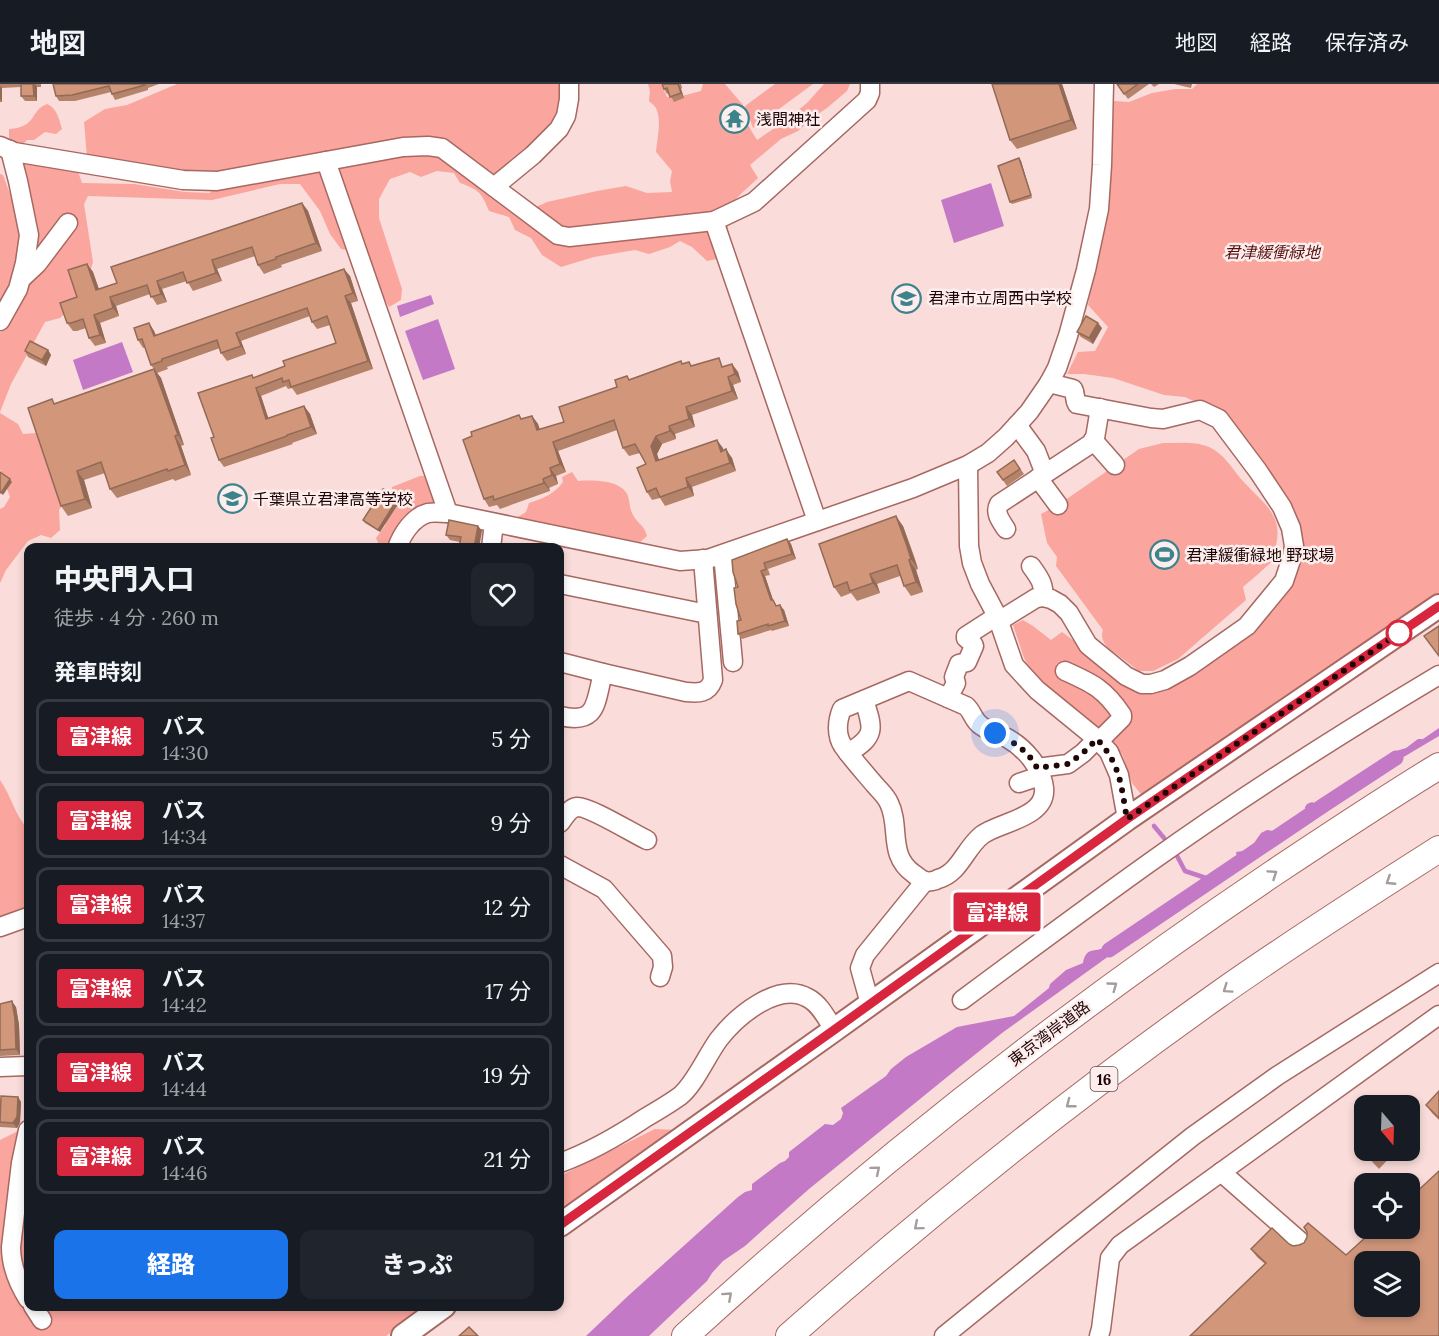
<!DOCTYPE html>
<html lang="ja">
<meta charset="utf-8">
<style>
:root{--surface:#171b24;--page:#20242c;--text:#f1f3f6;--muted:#9ea1a6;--line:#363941;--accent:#1a73e8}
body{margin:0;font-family:Lora,"Noto Sans JP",serif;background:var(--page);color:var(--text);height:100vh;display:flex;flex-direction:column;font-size:22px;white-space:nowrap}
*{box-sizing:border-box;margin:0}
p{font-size:20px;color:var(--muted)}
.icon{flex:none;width:33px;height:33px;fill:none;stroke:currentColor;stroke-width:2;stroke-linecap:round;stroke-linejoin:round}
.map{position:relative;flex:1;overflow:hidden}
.panel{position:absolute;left:24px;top:459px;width:540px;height:768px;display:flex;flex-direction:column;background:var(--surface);border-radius:12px;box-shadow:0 3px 9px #0003}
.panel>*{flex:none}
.badge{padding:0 12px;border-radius:4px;font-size:21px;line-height:39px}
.needle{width:39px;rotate:161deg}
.controls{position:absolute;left:1354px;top:1011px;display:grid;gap:12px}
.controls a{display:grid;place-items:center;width:66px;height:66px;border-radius:12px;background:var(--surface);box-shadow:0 3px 9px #0003;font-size:30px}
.you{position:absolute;width:30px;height:30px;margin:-15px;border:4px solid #fff;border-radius:50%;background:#1a73e8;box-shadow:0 0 0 9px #1a73e833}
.map>.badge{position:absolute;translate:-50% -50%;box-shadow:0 0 0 3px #fff}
h2{padding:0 30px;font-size:22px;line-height:54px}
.round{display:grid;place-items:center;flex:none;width:63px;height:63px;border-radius:12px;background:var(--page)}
.summary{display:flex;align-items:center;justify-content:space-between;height:102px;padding:0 30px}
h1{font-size:28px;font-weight:800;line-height:45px}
.primary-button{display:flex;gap:12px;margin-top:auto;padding:12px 30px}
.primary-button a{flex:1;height:69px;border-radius:12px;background:var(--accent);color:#fff;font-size:24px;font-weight:800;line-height:69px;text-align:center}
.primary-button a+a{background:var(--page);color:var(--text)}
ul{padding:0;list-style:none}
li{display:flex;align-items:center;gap:18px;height:75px;margin:0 12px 9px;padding:0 18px;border:3px solid var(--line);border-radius:12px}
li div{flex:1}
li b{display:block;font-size:22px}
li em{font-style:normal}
li .badge{min-width:66px;font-weight:700;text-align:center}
header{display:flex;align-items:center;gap:36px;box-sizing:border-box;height:84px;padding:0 30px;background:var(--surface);border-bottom:2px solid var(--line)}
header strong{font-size:28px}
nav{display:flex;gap:33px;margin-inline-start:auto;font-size:21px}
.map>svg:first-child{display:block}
.green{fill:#faa59d}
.water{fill:#c379c5}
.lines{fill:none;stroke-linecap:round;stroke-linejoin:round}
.stream{stroke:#c379c5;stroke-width:4.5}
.canal{stroke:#c379c5;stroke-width:15}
.minor-casing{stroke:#a76862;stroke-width:21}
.major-casing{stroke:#a76862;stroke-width:26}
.highway-casing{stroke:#a76862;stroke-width:28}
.minor{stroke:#fff;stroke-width:18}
.major{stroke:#fff;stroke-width:22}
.highway{stroke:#fff;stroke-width:26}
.wall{fill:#b5826a}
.shaded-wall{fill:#936a56}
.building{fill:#d2977b;stroke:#936a56;stroke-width:1.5;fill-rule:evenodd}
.oneway{stroke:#a59c9b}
.line-casing{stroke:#fff;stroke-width:14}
.line{stroke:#d7263d;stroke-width:9}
.walk{stroke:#1e0706;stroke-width:6;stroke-dasharray:0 10.8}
.stop-dot{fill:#fff;stroke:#d7263d;stroke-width:3}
.labels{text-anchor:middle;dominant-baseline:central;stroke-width:5;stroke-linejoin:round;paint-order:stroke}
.shield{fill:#fdeeed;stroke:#614c4b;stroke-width:1.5}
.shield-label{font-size:15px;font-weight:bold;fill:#1e0706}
.poi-label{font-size:16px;fill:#1e0706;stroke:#fdeeed;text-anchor:start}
.park-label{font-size:16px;font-style:italic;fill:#551110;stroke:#fdeeed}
.street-label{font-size:16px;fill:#1e0706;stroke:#fdeeed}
</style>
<header>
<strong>地図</strong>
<nav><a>地図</a><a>経路</a><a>保存済み</a></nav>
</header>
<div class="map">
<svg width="1439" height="1252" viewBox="0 0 1439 1252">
<rect width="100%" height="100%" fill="#faddda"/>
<g class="green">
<path d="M177 0H564L563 27 549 51 496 95 534 124 547 118 597 107 626 102 647 109 672 108 670 97 672 87 656 68C657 55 662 37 656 24 656 23 650 18 649 17L650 7 648 0H661L667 13H678L701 7 703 0H725L743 21 746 38 757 56 782 39 807 19 824 0H850L847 7 827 24 812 34 798 47 781 55 750 81 758 94C729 122 720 122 733 165L717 175 707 177 692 163 680 157 670 163 649 170 635 166 623 168 594 173 561 183 542 171 531 154 515 146 509 133 489 127C482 109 478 105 460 99L454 89 437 87 421 93 410 88 390 95 379 115V134L402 205 401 216 389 223 356 168 341 165 330 150 320 127 300 100H280L212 116 88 112 84 120 93 178 90 188 79 216 60 234 45 238 11 300 0 328V249L16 226 25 206 20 74 77 85 82 99 134 100 185 108 210 109 214 100 87 73 84 38 105 25 127 21Z"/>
<path d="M775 0H813L753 44 745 22Z"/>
<path d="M1197 0H1439V512L1148 713 1140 709 1132 699 1122 670 1098 646 1032 590 1024 574 1013 541 1023 536 1033 542 1051 556 1062 548 1073 556 1126 599 1199 585 1258 543 1286 508 1288 417 1200 320 1185 313 1164 311 1113 294 1084 290H1067L1078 268 1095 267 1108 243 1088 221 1110 104 1114 17 1129 18 1152 9 1175 5H1192Z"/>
<path d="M47 20C57 24 59 35 62 45L56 50 45 48 34 56H27L20 63 14 61 9 54V45C38 43 29 27 47 20Z"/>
<path d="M0 90 3 91 14 121 20 146 21 176 0 226Z"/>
<path d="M0 329 18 340 23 350 37 349 61 414V423L59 426 60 446 51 454 41 451 28 457 6 486 0 499V425L4 423 10 413 0 385Z"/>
<path d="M1163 359C1179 359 1195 357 1209 363 1223 369 1232 384 1241 395 1259 416 1284 429 1276 461 1275 465 1275 471 1274 475 1271 479 1249 498 1243 503L1246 516 1178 575 1153 587H1139L1115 569C1107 565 1099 555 1103 546L1056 482 1057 473 1047 459 1041 430 1058 421 1139 365Z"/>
<path d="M572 388 578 397C592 396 620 396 627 410 630 415 629 423 632 429 637 440 644 440 647 452L640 458 516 434 526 428 529 419C544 414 553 411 563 398L562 393Z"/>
<path d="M420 392H428L437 419 412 429 389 463H380L376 454 385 442 392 420V403Z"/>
<path d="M0 696C11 711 15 732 28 745V827L0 837Z"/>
<path d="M28 1039V1222L428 1223 386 1252H0V1056L18 1047Z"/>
<path d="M655 1045 677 1046 560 1130V1092Z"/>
</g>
<g class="water">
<path d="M991 99 1004 142 954 159 941 116Z"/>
<path d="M431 211 434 220 400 233 397 222Z"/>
<path d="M438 235 455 285 423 296 405 247Z"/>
<path d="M122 258 133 288 83 306 73 276Z"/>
<path d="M1439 644V652L1380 687 1379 685 1394 671 1396 667 1406 664 1418 655H1423Z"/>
<path d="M1312 718 1318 721H1324L1223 789V783L1237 774 1236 768 1243 767 1254 759 1261 749 1267 746 1273 747 1277 745 1293 734H1297L1305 729V723L1307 720Z"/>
<path d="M1122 852 1127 859 1002 949 957 985 809 1105 745 1162 723 1177 712 1189 707 1197 649 1252H586L628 1212 738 1113 745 1108 752 1106V1100L780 1079 785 1077 789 1073V1068L825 1040 833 1041 841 1035 843 1029 841 1024 886 992 891 985 906 973 957 943 1014 932 1049 904 1050 900 1066 886 1083 879C1086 862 1095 869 1105 863 1111 860 1116 855 1122 852Z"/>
</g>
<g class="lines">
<g class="stream">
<path d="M1154 742 1164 754"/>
<path d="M1176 770 1185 787 1212 796"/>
</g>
<path class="canal" d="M1109 866 1324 721 1396 674"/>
<defs>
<g id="minor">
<path d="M0 62 14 68 183 96 217 97 403 63 428 62 442 64 558 151 569 153 714 137 754 118 867 16 870 9V0"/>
<path d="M326 77 448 429"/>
<path d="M494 103 533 71 559 45 566 32 569 15V0"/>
<path d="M714 137 817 437"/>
<path d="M21 195 37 180 68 139"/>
<path d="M0 237 18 205 25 179 29 151 18 97 10 66"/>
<path d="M1017 341 1036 367 1045 390"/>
<path d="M1093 356 1115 381"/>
<path d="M968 381 969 462 972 479 980 500 997 532 1014 581 1037 606 1097 655 1109 668 1119 691 1127 735"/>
<path d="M1038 394 1058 421"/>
<path d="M1006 445C1001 437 994 429 999 420L1092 359 1095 354 1100 324"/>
<path d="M397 464C402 450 413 433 428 429 434 428 442 429 448 429L680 477 708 475 913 404 968 381 988 369 1006 353 1029 328 1049 299 1057 284 1068 252 1086 186 1099 125 1102 81 1104 0"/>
<path d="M491 464 494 439"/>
<path d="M723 470 733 578"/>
<path d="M1031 482C1038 492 1045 500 1043 513"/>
<path d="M560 500 707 530"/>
<path d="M999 537 1036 514 1043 513 1051 515 1060 520 1069 529 1088 561 1126 592 1142 600H1151L1165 596 1190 582 1247 542 1284 497 1292 473 1294 462 1291 444 1282 423 1258 387 1219 335 1200 326 1163 335 1151 334 1077 320C1074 315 1076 310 1073 305L1049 299"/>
<path d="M560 578 603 589"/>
<path d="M1065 587C1092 599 1105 605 1122 631V634L1099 657"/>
<path d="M909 597 966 622C972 627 973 635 979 640 986 647 998 649 1007 654 1025 664 1042 684 1044 704 1047 734 999 738 982 751 965 764 960 789 938 795 935 797 929 798 925 797 921 796 917 792 914 790 887 771 901 743 889 719 886 712 880 707 875 701 864 688 853 676 843 662 836 651 837 637 842 625Z"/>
<path d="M948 614 956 599 954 593 959 580 967 578 974 562 973 560 966 554V552L997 532"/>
<path d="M560 632C598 641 595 619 603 589L686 608C698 609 708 610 713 596L703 475"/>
<path d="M848 669C877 652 873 644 864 616"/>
<path d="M1037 684 1068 680 1083 669 1097 655"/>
<path d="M1019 699 1034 694 1039 689"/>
<path d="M560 739C564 734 569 724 577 723 589 722 634 750 647 756"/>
<path d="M560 781 604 805 662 872 663 883 660 893"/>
<path d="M0 843 28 833"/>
<path d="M962 916C1024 870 1086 824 1149 779 1243 712 1340 650 1439 591"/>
<path d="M870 920 860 884 865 871 925 797"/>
<path d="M0 983 28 982"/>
<path d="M28 1046 21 1079 11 1163C11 1182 18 1199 28 1215"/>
<path d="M560 1079C590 1068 618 1052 645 1034 657 1027 669 1020 680 1012 695 1000 707 971 719 955 737 932 778 897 808 914 820 920 827 935 834 946"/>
<path d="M1221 1088 1302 1159"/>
<path d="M33 1222 42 1236"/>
<path d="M944 1252 1066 1153 1193 1052 1277 992 1439 889"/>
<path d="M1099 1252 1101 1245 1110 1174 1120 1161 1439 931"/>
</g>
<g id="major">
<path d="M560 1141 834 946 1127 735 1439 522"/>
<path d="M403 1252 444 1222"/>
</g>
<g id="highway">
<path d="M685 1252C870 1083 1067 928 1275 788 1329 752 1383 716 1439 682"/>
<path d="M789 1252C925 1132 1067 1018 1215 913 1288 861 1364 813 1439 765"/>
</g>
</defs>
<use href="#minor" class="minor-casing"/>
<use href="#major" class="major-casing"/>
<use href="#highway" class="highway-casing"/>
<use href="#minor" class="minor"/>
<use href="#major" class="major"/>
<use href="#highway" class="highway"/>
</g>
<g class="wall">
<path d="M0 0H41V3H37V17H25L21 12V3L2 4V18H0Z"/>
<path d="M53 0H159L148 4V6L115 16 111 8 75 17H59L56 12Z"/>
<path d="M662 0H681L682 4 681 5 684 14 674 18 669 9 667 10 664 5Z"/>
<path d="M992 0H1062L1077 45 1017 65 1010 56Z"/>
<path d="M1117 0H1149L1128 15Z"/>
<path d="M1151 0H1159L1154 3Z"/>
<path d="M1174 0H1192L1191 4Z"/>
<path d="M1019 74 1021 77 1032 114 1012 120 1010 118Z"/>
<path d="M302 119 308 127 322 167 281 181 282 183 264 190 258 181 255 172 217 185 222 197 193 207 187 197 162 205 167 218 157 221 150 210 116 222 119 232 100 239 106 259 95 262 89 254 86 244 77 247H73L67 239 77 213 87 180 93 188 99 205 117 199Z"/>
<path d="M350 192 358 217 351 219 373 285 297 311 292 304 288 305 286 302 261 312 268 334 304 322 310 330 317 350 292 359 293 360 224 383 219 376 214 353 252 291 253 294 285 282 336 259 330 241 317 245 312 238 310 232 241 257 246 270 227 277 221 269 220 264 167 283 168 285 157 289 161 294 184 361 181 362 191 391 175 397 173 395 117 414 110 405 105 389 84 396 92 424 68 432 61 422 55 319 154 285 151 281 145 263 143 264 138 256 149 239 154 247 156 251Z"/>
<path d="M1102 244 1093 260 1081 253 1077 248Z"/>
<path d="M48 266 51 271 46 282 28 273 25 267Z"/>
<path d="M681 277 683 280 692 282H725L732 280 738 288 741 298 733 301 738 315 692 331 695 343 675 350 676 355 662 360 657 370 659 376 723 364V367L732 374 736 387 692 403 694 412 665 422 660 414 652 416 647 408 646 380 640 369 629 372 623 364 617 346 558 367 566 388 556 392 558 400 549 404 550 407 500 425 497 421 489 423 484 415 522 335 532 332 538 340 540 346 564 338 630 295Z"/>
<path d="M1014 376 1024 390 1007 402 997 388Z"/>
<path d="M400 417 380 448 365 439 363 436Z"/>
<path d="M478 442 482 447 460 458 450 456 446 451Z"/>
<path d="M903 442 914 472 918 485 916 486 923 508 911 512 904 502 900 492 877 500 880 509 857 517 851 509 841 513 834 503Z"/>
<path d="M787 455 791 460 796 475 768 485 770 491 765 492 773 516 777 522 784 526 789 542 772 547 771 546 742 555 738 550 741 536 738 503Z"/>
<path d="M0 920 16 923 19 941 20 971 0 972Z"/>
<path d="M1439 1007V1036L1432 1029 1426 1021Z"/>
<path d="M18 1013 21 1018 20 1038 17 1044 0 1043V1025Z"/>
<path d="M1356 1059 1365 1066H1397L1379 1085 1362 1067Z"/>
<path d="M1289 1160 1293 1162 1346 1171 1439 1252 1265 1180 1257 1173 1251 1165Z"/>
</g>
<g class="shaded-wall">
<path d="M33 0H35L37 3V17L34 12Z"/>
<path d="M678 0 681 5 684 14 681 9Z"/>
<path d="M1059 0H1062L1077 45 1071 36Z"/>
<path d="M0 2 2 4V18L0 15Z"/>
<path d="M1019 74 1021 77 1032 114 1031 111Z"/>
<path d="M302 119 308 127 322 167 316 159Z"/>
<path d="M212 176 217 185 222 197 216 189Z"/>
<path d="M87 180 93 188 102 215 96 206Z"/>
<path d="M344 185 350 192 358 217 353 209Z"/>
<path d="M157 197 162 205 167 218 161 210Z"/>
<path d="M345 212 351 219 373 285 368 277Z"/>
<path d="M110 213 116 222 119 232 113 224Z"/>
<path d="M94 231 100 239 106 259 100 251Z"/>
<path d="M149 239 154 247 159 260 154 252Z"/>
<path d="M1098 239 1102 244 1093 260 1089 254Z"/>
<path d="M236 249 241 257 246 270 241 262Z"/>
<path d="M48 266 51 271 46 282 42 276Z"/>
<path d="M732 280 738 288 741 298 735 290Z"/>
<path d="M154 285 161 294 184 361 178 351Z"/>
<path d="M728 293 733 301 738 315 732 307Z"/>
<path d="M256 304 261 312 271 342 266 335Z"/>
<path d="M304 322 310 330 317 350 311 343Z"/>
<path d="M686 323 692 331 695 343 689 335Z"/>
<path d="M532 332 538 340 543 355 537 346Z"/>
<path d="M669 342 675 350 676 355 670 347Z"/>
<path d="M175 352 181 362 191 391 185 381Z"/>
<path d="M656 352 662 360 657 370 662 385 656 377 651 362Z"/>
<path d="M717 356 723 364 726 376 721 368Z"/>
<path d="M553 358 558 367 566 388 560 380Z"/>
<path d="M726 365 732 374 736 387 730 379Z"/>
<path d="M550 384 556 392 558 400 552 391Z"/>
<path d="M77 387 84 396 92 424 85 415Z"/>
<path d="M686 394 692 403 694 412 688 403Z"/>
<path d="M10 395 12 398 3 411 1 409Z"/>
<path d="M543 395 549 404 550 407 544 399Z"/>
<path d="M398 414 400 417 380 448 378 446Z"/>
<path d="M896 432 903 442 918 485 911 475Z"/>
<path d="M478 442 482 447 479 464H474Z"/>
<path d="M787 455 791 460 796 475 792 470Z"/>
<path d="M909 476 916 486 923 508 916 498Z"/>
<path d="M761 487 765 492 775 522 771 516Z"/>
<path d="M870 490 877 500 880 509 873 499Z"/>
<path d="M780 521 784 526 789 542 785 537Z"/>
<path d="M12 917 16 923 19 941 20 971 16 965Z"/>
<path d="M18 1013 21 1018 20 1038 17 1044 13 1039Z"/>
</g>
<g class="building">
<path d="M21 0H33L34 12H21Z"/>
<path d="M53 0H144L145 1 112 10 109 2 72 11 56 12Z"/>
<path d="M662 0H678L681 9 670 13 667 4 664 5Z"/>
<path d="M992 0H1059L1071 36 1010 56Z"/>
<path d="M1117 0H1138L1124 10Z"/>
<path d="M1019 74 1031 111 1010 118 998 82Z"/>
<path d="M302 119 316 159 276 173V175L258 181 252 163 212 176 216 189 187 199 183 188 157 197 161 210 151 213 147 201 110 213 113 224 94 231 100 251 89 254 83 235 71 239H67L60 219 77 213 68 186 87 180 96 206 117 199 111 183Z"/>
<path d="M344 185 353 209 345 212 368 277 291 303 289 296 283 298 282 294 256 304 266 335 304 322 311 343 287 351V352L219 376 211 354 214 353 198 309 252 291 253 294 285 282 283 277 336 259 327 232 312 238 307 224 236 249 241 262 221 269 217 256 162 275V277L151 281 142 255 138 256 134 244 149 239 154 252Z"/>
<path d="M1086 232 1098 239 1089 254 1077 248Z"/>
<path d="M30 257 48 266 42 276 25 267Z"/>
<path d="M719 274 722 283 732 280 735 290 728 293 732 307 686 323 689 335 669 342 670 347 656 352 651 362 656 377 717 356 721 368 726 365 730 379 686 394 688 403 660 413 656 404 647 408 637 384 646 380 635 360 623 364 614 336 553 358 560 380 550 384 552 391 543 395 544 399 494 416 493 412 484 415 463 356 472 352 471 348 519 331 521 335 532 332 537 346 564 338 559 323 617 303 615 296 627 292 629 296 681 277 682 280 689 278 691 282Z"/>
<path d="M154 285 178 351 175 352 185 381 168 387 167 385 110 405 101 378 77 387 85 415 61 422 28 324 52 315 54 320Z"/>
<path d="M1014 376 1020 385 1003 396 997 388Z"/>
<path d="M0 388 10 395 1 409 0 408Z"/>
<path d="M383 405 398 414 378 446 363 436Z"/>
<path d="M896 432 907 462 911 475 909 476 916 498 904 502 897 481 870 490 873 499 850 507 847 498 834 503 819 460Z"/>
<path d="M449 436 478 442 474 464H459L461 453 446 451Z"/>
<path d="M787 455 792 470 764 479 766 485 761 487 771 516H773L776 522 780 521 785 537 768 542V540L738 550 737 537 741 536 736 520 734 504 738 503 733 488 732 476Z"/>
<path d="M1439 542V572L1424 552Z"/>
<path d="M12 917 15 935 16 965 0 966V920Z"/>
<path d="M1439 1007V1034L1426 1021Z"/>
<path d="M1 1012 18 1013 17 1033 13 1039 0 1038Z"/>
<path d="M1365 1050V1066H1383L1373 1076 1356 1059Z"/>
<path d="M1439 1087V1252H1190L1266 1179 1251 1165 1272 1144 1289 1160 1293 1162 1299 1161 1304 1159 1307 1153V1148L1304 1143 1308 1139 1346 1171 1376 1144H1410V1114ZM1365 1178H1410V1222H1365Z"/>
<path d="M469 1243 478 1252H459Z"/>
</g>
<defs><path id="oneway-chevron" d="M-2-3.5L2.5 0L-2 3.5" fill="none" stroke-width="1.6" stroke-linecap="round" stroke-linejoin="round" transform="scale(1.5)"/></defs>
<g class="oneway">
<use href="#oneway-chevron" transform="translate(1273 790) rotate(-34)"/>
<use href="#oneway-chevron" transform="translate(1390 797) rotate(147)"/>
<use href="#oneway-chevron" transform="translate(1113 902) rotate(-36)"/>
<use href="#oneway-chevron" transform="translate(1227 905) rotate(145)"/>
<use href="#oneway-chevron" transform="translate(1070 1020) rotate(142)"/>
<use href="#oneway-chevron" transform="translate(876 1086) rotate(-40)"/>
<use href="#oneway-chevron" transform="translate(918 1142) rotate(140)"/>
<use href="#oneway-chevron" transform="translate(728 1212) rotate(-42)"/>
</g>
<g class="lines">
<defs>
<path id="line" d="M560 1141 834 946 1127 735 1439 522"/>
</defs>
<use href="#line" class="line-casing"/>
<use href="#line" class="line"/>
<path class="walk" d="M995 649C1011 656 1029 667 1037 684L1068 680 1083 669 1097 655C1121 681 1121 702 1127 735L1399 549"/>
</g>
<defs>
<symbol id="temple-ring" viewBox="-11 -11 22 22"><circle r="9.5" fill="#fdeeed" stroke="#3c838c" stroke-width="1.5"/><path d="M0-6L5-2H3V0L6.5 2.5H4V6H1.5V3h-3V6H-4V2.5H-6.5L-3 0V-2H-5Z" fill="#3c838c"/></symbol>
<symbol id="school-ring" viewBox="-11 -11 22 22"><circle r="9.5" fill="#fdeeed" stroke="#3c838c" stroke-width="1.5"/><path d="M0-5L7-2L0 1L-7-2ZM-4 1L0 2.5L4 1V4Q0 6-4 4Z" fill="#3c838c"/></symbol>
<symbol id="stadium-ring" viewBox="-11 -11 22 22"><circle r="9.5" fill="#fdeeed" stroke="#3c838c" stroke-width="1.5"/><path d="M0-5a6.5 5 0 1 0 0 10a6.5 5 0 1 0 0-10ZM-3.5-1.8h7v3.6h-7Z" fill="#3c838c"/></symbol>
</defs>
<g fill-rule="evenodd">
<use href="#temple-ring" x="718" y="18" width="33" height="33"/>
<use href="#school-ring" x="890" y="198" width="33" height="33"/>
<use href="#school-ring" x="216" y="398" width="33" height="33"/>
<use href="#stadium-ring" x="1148" y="454" width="33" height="33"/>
</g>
<circle class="stop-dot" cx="1399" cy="549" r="12"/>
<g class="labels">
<rect class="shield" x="1090.5" y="983" width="27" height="24" rx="4.5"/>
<g class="shield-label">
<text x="1104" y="995">16</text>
</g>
<g class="poi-label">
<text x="756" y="35">浅間神社</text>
<text x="928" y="214">君津市立周西中学校</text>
<text x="253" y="415">千葉県立君津高等学校</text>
<text x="1186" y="471">君津緩衝緑地 野球場</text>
</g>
<g class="park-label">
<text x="1272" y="168">君津緩衝緑地</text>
</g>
<g class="street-label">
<text transform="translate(1049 949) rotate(-37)">東京湾岸道路</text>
</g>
</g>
</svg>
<div class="controls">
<a><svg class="needle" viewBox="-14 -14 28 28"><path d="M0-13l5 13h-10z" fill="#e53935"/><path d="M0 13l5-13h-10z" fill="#9ea1a6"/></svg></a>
<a><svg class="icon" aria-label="locate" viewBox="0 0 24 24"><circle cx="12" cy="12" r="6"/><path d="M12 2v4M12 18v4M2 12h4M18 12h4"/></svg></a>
<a><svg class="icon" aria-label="layers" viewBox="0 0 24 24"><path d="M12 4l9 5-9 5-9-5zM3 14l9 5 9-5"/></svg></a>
</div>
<div class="you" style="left:995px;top:649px"></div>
<b class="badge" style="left:997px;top:828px;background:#d7263d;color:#fff">富津線</b>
<section class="panel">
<div class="summary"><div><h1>中央門入口</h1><p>徒歩 · 4 分 · 260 m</p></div><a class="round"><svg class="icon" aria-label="heart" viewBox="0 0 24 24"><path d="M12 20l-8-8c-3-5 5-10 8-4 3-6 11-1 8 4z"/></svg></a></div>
<h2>発車時刻</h2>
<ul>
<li><span class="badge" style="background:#d7263d;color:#fff">富津線</span><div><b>バス</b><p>14:30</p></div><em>5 分</em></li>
<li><span class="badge" style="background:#d7263d;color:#fff">富津線</span><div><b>バス</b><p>14:34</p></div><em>9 分</em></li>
<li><span class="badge" style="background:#d7263d;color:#fff">富津線</span><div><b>バス</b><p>14:37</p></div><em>12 分</em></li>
<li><span class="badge" style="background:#d7263d;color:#fff">富津線</span><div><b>バス</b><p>14:42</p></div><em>17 分</em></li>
<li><span class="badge" style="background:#d7263d;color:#fff">富津線</span><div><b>バス</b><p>14:44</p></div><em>19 分</em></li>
<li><span class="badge" style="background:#d7263d;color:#fff">富津線</span><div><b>バス</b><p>14:46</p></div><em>21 分</em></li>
</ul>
<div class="primary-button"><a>経路</a><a>きっぷ</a></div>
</section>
</div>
